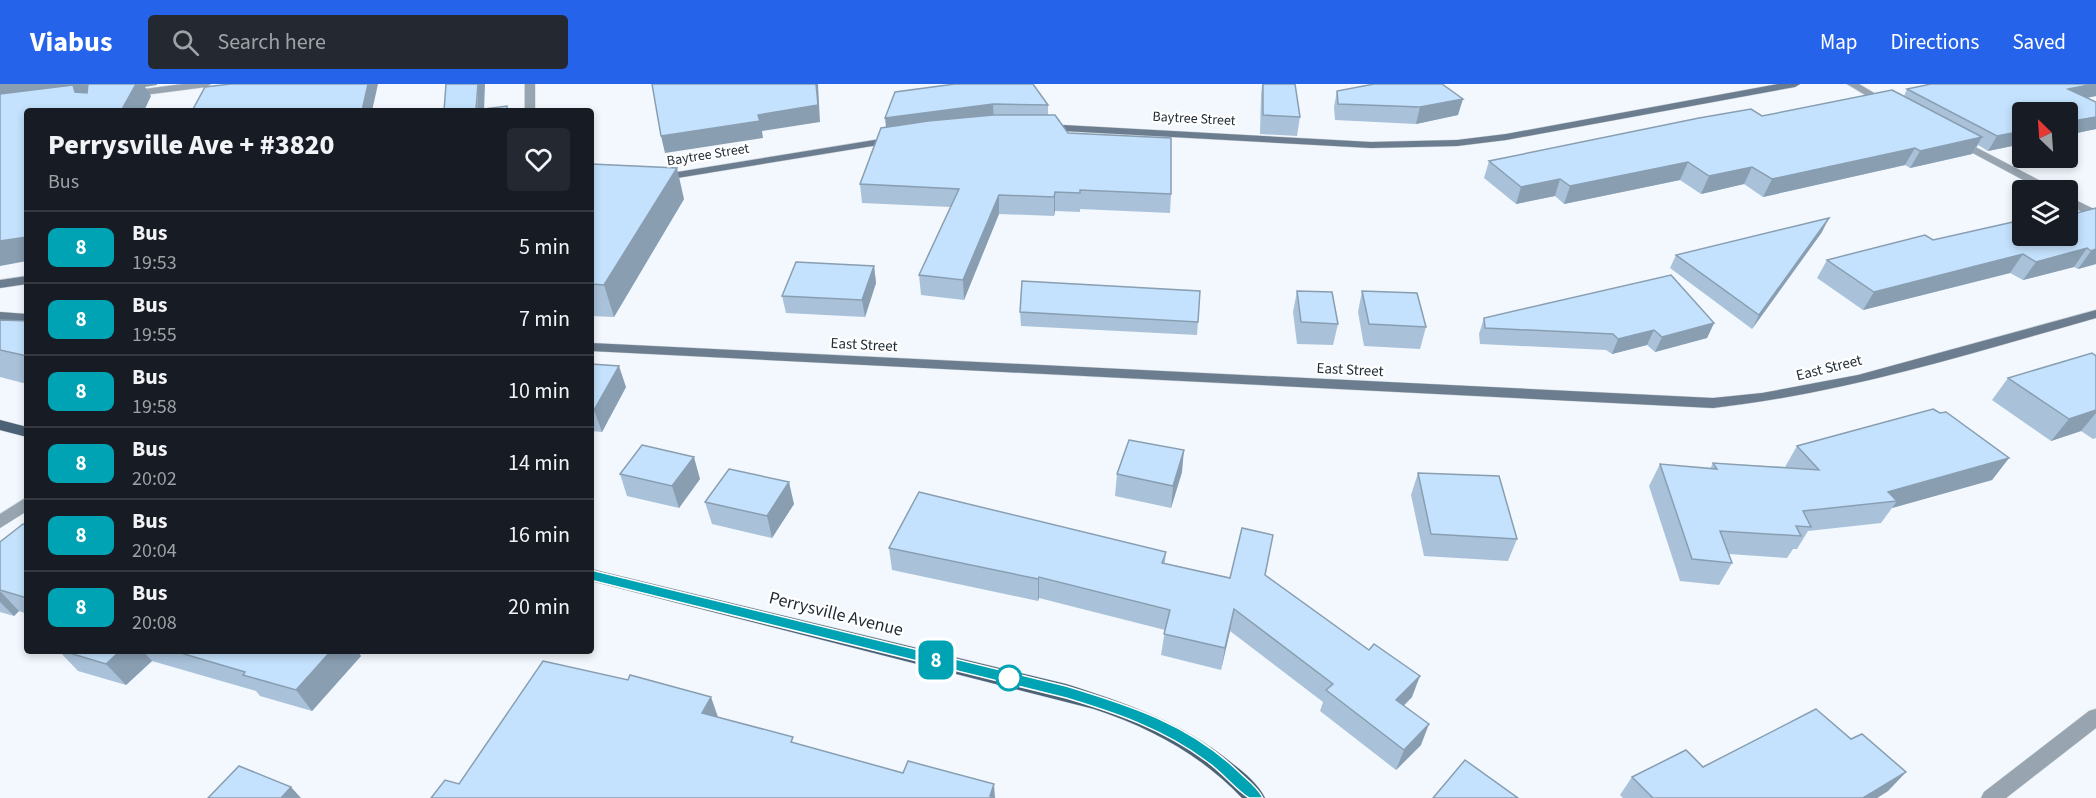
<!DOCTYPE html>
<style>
:root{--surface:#171b24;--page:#242831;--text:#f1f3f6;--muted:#9ea1a6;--line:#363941;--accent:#2563eb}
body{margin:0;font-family:"Source Sans 3",sans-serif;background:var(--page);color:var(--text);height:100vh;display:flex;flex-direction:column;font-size:22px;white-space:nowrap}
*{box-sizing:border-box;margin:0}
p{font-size:20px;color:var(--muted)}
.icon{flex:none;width:33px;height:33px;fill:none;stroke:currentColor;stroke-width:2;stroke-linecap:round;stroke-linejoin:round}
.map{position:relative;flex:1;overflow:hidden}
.side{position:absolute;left:24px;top:24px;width:570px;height:546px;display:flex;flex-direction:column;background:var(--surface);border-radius:6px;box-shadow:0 3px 9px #0003}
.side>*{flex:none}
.badge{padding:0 12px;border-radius:9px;font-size:21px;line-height:39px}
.needle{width:39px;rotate:335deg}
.buttons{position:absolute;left:2012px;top:18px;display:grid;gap:12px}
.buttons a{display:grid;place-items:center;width:66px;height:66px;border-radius:6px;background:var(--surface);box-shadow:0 3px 9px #0003;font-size:30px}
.map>.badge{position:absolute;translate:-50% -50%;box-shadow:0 0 0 3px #fff}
.round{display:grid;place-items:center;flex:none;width:63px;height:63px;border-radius:6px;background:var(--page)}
.overview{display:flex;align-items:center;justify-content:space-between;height:102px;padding:0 24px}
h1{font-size:28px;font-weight:800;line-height:45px}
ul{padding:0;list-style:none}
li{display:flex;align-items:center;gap:18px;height:72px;padding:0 24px;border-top:2px solid var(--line)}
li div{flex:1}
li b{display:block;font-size:22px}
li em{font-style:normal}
li .badge{min-width:66px;font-weight:700;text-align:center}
header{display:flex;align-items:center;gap:36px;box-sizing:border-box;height:84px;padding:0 30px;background:var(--accent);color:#fff}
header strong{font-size:28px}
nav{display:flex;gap:33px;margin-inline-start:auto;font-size:21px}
.search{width:420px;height:54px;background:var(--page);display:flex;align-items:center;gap:15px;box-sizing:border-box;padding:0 21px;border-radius:6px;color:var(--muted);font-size:22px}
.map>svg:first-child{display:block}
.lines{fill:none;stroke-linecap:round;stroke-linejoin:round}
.lane-casing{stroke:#ccd3d9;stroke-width:1}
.street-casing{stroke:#ccd3d9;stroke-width:1}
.secondary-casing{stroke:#ccd3d9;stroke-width:1}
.primary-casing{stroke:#ccd3d9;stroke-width:1}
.lane{fill:#98a5b0;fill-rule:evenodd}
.street{fill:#98a5b0;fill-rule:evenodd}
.secondary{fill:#6b7d8e;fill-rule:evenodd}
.primary{fill:#4b6175;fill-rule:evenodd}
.wall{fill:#a9c2da}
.shaded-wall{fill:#899eb1}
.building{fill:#c4e2fd;stroke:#899eb1;stroke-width:1.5}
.line{fill:#00a3b4;stroke:#fff;stroke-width:1.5}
.stop-dot{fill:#fff;stroke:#00a3b4;stroke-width:3}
.labels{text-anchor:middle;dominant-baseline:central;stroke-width:4.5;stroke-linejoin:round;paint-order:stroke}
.far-street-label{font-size:14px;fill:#1e2a34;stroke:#fff}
.street-label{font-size:15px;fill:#1e2a34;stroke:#fff}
.near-street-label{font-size:18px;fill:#1e2a34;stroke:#fff}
</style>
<header>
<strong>Viabus</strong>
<div class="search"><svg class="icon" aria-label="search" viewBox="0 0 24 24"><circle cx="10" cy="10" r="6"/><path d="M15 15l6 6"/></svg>Search here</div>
<nav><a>Map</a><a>Directions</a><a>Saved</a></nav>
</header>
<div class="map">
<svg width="2096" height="714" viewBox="0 0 2096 714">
<rect width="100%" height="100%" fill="#f2f8fd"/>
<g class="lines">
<defs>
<rect id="lane" x="525" y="0" width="10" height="27"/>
<g id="street">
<path d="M183 0H211L206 3 129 13 124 10 129 7Z"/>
<path d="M1847 0H1859L1891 19 1882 21Z"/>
<path d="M1958 54 2054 104 2056 106H2042L1954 59V55Z"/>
<path d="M2067 112 2096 126V135L2067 120Z"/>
<path d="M27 413V427L0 444V430Z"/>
<path d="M2096 625V644L2006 714H1981L1984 708 2089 627Z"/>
</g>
<g id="secondary">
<path d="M1778 0H1800L1795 3 1506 56 1457 62 1371 64 1045 46 1040 43 1045 40 1371 58 1457 56 1506 50Z"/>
<path d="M893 53 898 56 897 58 659 97 653 94 659 91Z"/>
<path d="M27 192V200L0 204V196Z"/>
<path d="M2096 226V234C1969 270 1845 309 1713 324L591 267V259L1713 314 1762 309 1858 291Z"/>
<path d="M0 228 27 230V238L0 236Z"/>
</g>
<g id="primary">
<path d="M0 336 27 343V353L0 346Z"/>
<path d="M591 485 1066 600C1126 619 1184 639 1233 680 1245 689 1259 701 1265 714H1242C1200 670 1151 644 1094 625L591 497Z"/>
</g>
</defs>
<use href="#lane" class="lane-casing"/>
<use href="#street" class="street-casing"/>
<use href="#secondary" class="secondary-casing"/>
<use href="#primary" class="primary-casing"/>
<use href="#lane" class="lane"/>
<use href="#street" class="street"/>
<use href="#secondary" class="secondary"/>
<use href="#primary" class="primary"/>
</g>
<g class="wall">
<path d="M955 0 1048 21V31L1068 49 1171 110 1170 129 1080 125V128L1055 127 1054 132 999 130 964 216 921 211 919 191 951 123 862 119 860 100 886 43Z"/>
<path d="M1262 0H1295L1300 33 1297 52 1260 50 1261 11Z"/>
<path d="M2096 0V12L2087 14 2096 18V45L2067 51V28H2022V60L1988 67 1978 61 1972 70 1910 84 1905 81 1763 113 1744 100 1701 110 1680 96 1564 120 1555 112 1516 120 1484 94 1489 77 1762 32 1904 12 1907 5Z"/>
<path d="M1337 7 1458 31 1416 40 1335 36 1334 23Z"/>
<path d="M591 80 684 115 614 233 591 232Z"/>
<path d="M2096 124V180L2078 185 2074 183 2023 196 2010 189 1863 226 1817 194 1827 176 2069 131Z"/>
<path d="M1822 148 1752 245 1670 184 1676 171Z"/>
<path d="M874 182 876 199 865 233 786 229 782 212Z"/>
<path d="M1297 207 1338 240 1333 261 1297 260 1293 228Z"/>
<path d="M1362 207 1426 243 1420 265 1364 262 1358 228Z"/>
<path d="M1020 228 1198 238 1197 251 1021 242Z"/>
<path d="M1484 234 1714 239 1707 254 1655 268 1647 261 1612 270 1606 266 1480 260 1479 250Z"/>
<path d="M0 236 27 237V300L0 293Z"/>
<path d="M2096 272V354L2093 355 2081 347 2051 357 1992 316 2008 294Z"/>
<path d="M591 280 626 303 602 348 591 347Z"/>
<path d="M1797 362 2009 374 1992 396 1892 424 1881 439 1808 447 1797 465H1793L1787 474 1729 470 1732 479 1719 501 1680 497 1649 402 1660 380 1710 385 1713 379 1785 383Z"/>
<path d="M1182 388 1171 424 1115 412 1117 390Z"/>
<path d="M1418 389 1517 455 1508 477 1424 472 1411 411Z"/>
<path d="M620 390 700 395 679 424 627 412Z"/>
<path d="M705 418 794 420 772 454 712 440Z"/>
<path d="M27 441V530L19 527 14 532 0 528V458Z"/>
<path d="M889 464 1166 468 1165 479 1230 494 1265 491 1412 613 1404 621 1421 661 1396 686 1320 627 1323 618 1230 547 1221 586 1161 571 1165 546 1039 514 1038 517 892 486Z"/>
<path d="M59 567H357L361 572 312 627 260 612 256 607 152 577 126 601 78 587Z"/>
<path d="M1851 655 1906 688 1888 707 1877 714H1623L1620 711 1632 693 1703 683Z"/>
</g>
<g class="shaded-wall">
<path d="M0 0H157V1L145 3 151 12 144 27 0 22Z"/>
<path d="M368 0H378L372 27H362Z"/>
<path d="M478 0H485L484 27H477Z"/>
<path d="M816 0H818L820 38 762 47 763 54 665 69 661 52 758 31Z"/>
<path d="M2094 0H2096V12L2059 19 2068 5Z"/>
<path d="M1463 15 1458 31 1416 40 1420 23Z"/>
<path d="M993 20 994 38 887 52 885 34Z"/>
<path d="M2096 33V45L2067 51V38Z"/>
<path d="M2022 47V60L1988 67 1997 52Z"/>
<path d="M1982 53 1972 70 1910 84 1920 67Z"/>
<path d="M1915 64 1905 81 1763 113 1772 95Z"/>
<path d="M1688 78 1680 96 1564 120 1570 102Z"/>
<path d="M1752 83 1744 100 1701 110 1709 92Z"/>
<path d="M677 84 684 115 614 233 604 201Z"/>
<path d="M1560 95 1555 112 1516 120 1521 103Z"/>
<path d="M1055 108V127L1054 132V113Z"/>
<path d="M999 111V130L964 216 963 196Z"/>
<path d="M1829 134 1822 148 1752 245 1759 231Z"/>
<path d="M27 153V177L0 182V157Z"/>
<path d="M2087 164 2074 183 2023 196 2036 178Z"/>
<path d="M2096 165V180L2078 185 2091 167Z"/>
<path d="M2023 170 2010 189 1863 226 1874 208Z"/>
<path d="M874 182 876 199 865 233 862 216Z"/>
<path d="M1714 239 1707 254 1655 268 1662 253Z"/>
<path d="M1654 246 1647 261 1612 270 1618 255Z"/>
<path d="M619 282 626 303 602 348 594 326Z"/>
<path d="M2096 326V329L2081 347 2051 357 2069 335Z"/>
<path d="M1184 366 1182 388 1171 424 1173 402Z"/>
<path d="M694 373 700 395 679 424 672 402Z"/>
<path d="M2009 374 1992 396 1892 424 1897 417 1888 408Z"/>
<path d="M789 398 794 420 772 454 767 432Z"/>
<path d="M1039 493V514L1038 517V495Z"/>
<path d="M0 507 19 527 14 532 0 518Z"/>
<path d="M1234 525 1230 547 1221 586 1225 564Z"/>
<path d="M120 567H143L152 577 126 601 106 580Z"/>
<path d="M331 567H357L361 572 312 627 296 606Z"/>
<path d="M1420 592 1412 613 1389 637 1396 616Z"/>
<path d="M711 613 718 633 709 649 702 629Z"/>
<path d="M1429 640 1421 661 1396 686 1404 666Z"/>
<path d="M1906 688 1888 707 1877 714H1863Z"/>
<path d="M994 700 995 714 990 712Z"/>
<path d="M291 703 301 714H281Z"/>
</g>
<g class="building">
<path d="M88 0H136L121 27H27V153L0 157V10L73 1 75 8 87 9Z"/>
<path d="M231 0H368L362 27H192L205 3Z"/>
<path d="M446 0H478L476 26 507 22V27H444Z"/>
<path d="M652 0H816L818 21 758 31 760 37 661 52Z"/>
<path d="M955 0H1033L1048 21 993 20 885 34 895 8Z"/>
<path d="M1263 0H1295L1300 33 1263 31Z"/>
<path d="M1374 0H1442L1463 15 1420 23 1338 20 1337 7Z"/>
<path d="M1931 0H2094L2068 5 2096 18V33L2067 38V28H2022V47L1997 52 1907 5Z"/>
<path d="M1892 6 1982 53 1920 67 1915 64 1772 95 1752 83 1709 92 1688 78 1570 102 1560 95 1521 103 1489 77 1699 34 1751 25 1762 32Z"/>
<path d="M993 31H1055L1068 49 1171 54V110L1080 106V109L1055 108 1054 113 999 111 963 196 919 191 959 105 860 100 881 44 928 37Z"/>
<path d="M591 80 677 84 604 201 591 200Z"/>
<path d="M2096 124V165L2091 167 2087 164 2036 178 2023 170 1874 208 1827 176 1925 151 1933 156 2022 136V152H2067V130L2069 131Z"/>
<path d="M1829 134 1759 231 1676 171Z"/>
<path d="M796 178 874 182 862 216 782 212Z"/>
<path d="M1671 191 1714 239 1662 253 1654 246 1618 255 1613 250 1485 244 1484 234Z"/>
<path d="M1022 197 1200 207 1198 238 1020 228Z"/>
<path d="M1297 207 1332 208 1338 240 1301 238Z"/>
<path d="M1362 207 1417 209 1426 243 1369 240Z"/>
<path d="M0 236 27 237V272L0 266Z"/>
<path d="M2092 269 2096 272V326L2069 335 2008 294Z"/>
<path d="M591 280 619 282 594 326H591Z"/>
<path d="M1933 325 1940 329 1946 328 2009 374 1888 408 1897 417 1803 427 1811 443 1796 442 1801 452 1720 447 1732 479 1692 475 1660 380 1717 385 1713 379 1819 386 1797 362Z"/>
<path d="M1129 356 1184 366 1173 402 1117 390Z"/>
<path d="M642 361 694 373 672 402 620 390Z"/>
<path d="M729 385 789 398 767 432 705 418Z"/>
<path d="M1418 389 1499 392 1517 455 1431 450Z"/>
<path d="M919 408 1166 468 1162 479 1230 494 1242 444 1273 451 1265 491 1369 566 1374 560 1420 592 1396 616 1429 640 1404 666 1326 606 1333 600 1234 525 1225 564 1164 550 1170 526 1039 493 1038 495 889 464Z"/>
<path d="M23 440 27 441V514L0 506V458Z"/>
<path d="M63 567H120L106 580Z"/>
<path d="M174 567H331L296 606 243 591 245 588Z"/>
<path d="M543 577 628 596 630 591 711 613 702 629 793 653 791 658 903 689 908 677 994 700 990 712 995 714H431L445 696 459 700Z"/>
<path d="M1816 625 1851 655 1862 650 1906 688 1863 714H1653L1632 693 1686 666 1703 683Z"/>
<path d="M1465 676 1518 714H1433Z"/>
<path d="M239 682 291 703 281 714H208Z"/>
</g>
<path class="line" d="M591 486 1066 602C1129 621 1189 640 1238 687 1246 695 1258 703 1263 714H1249C1235 705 1222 688 1206 677 1163 645 1116 629 1066 614L586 495 584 491Z"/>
<circle class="stop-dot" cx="1009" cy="594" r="12"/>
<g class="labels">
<g class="far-street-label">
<text transform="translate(1194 35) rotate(3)">Baytree Street</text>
<text transform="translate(708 71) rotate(-9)">Baytree Street</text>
</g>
<g class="street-label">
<text transform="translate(864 261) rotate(3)">East Street</text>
<text transform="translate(1829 284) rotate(-14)">East Street</text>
<text transform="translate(1350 286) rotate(3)">East Street</text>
</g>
<g class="near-street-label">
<text transform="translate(836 530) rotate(14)">Perrysville Avenue</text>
</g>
</g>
</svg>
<div class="buttons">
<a><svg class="needle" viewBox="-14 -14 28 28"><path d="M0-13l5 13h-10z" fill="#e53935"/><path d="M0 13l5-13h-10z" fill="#9ea1a6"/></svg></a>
<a><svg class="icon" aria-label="layers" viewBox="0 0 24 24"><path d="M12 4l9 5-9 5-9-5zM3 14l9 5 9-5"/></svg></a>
</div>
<b class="badge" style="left:936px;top:576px;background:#00a3b4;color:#fff">8</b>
<section class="side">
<div class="overview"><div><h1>Perrysville Ave + #3820</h1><p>Bus</p></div><a class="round"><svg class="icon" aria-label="heart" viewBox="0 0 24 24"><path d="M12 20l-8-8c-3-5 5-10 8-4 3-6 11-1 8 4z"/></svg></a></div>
<ul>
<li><span class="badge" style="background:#00a3b4;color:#fff">8</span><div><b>Bus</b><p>19:53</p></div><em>5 min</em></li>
<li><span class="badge" style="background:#00a3b4;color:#fff">8</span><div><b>Bus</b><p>19:55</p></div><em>7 min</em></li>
<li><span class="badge" style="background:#00a3b4;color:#fff">8</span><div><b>Bus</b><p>19:58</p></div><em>10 min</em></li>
<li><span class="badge" style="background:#00a3b4;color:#fff">8</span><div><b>Bus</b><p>20:02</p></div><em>14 min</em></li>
<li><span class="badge" style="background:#00a3b4;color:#fff">8</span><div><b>Bus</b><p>20:04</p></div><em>16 min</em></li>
<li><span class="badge" style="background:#00a3b4;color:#fff">8</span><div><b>Bus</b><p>20:08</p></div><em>20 min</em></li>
</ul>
</section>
</div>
